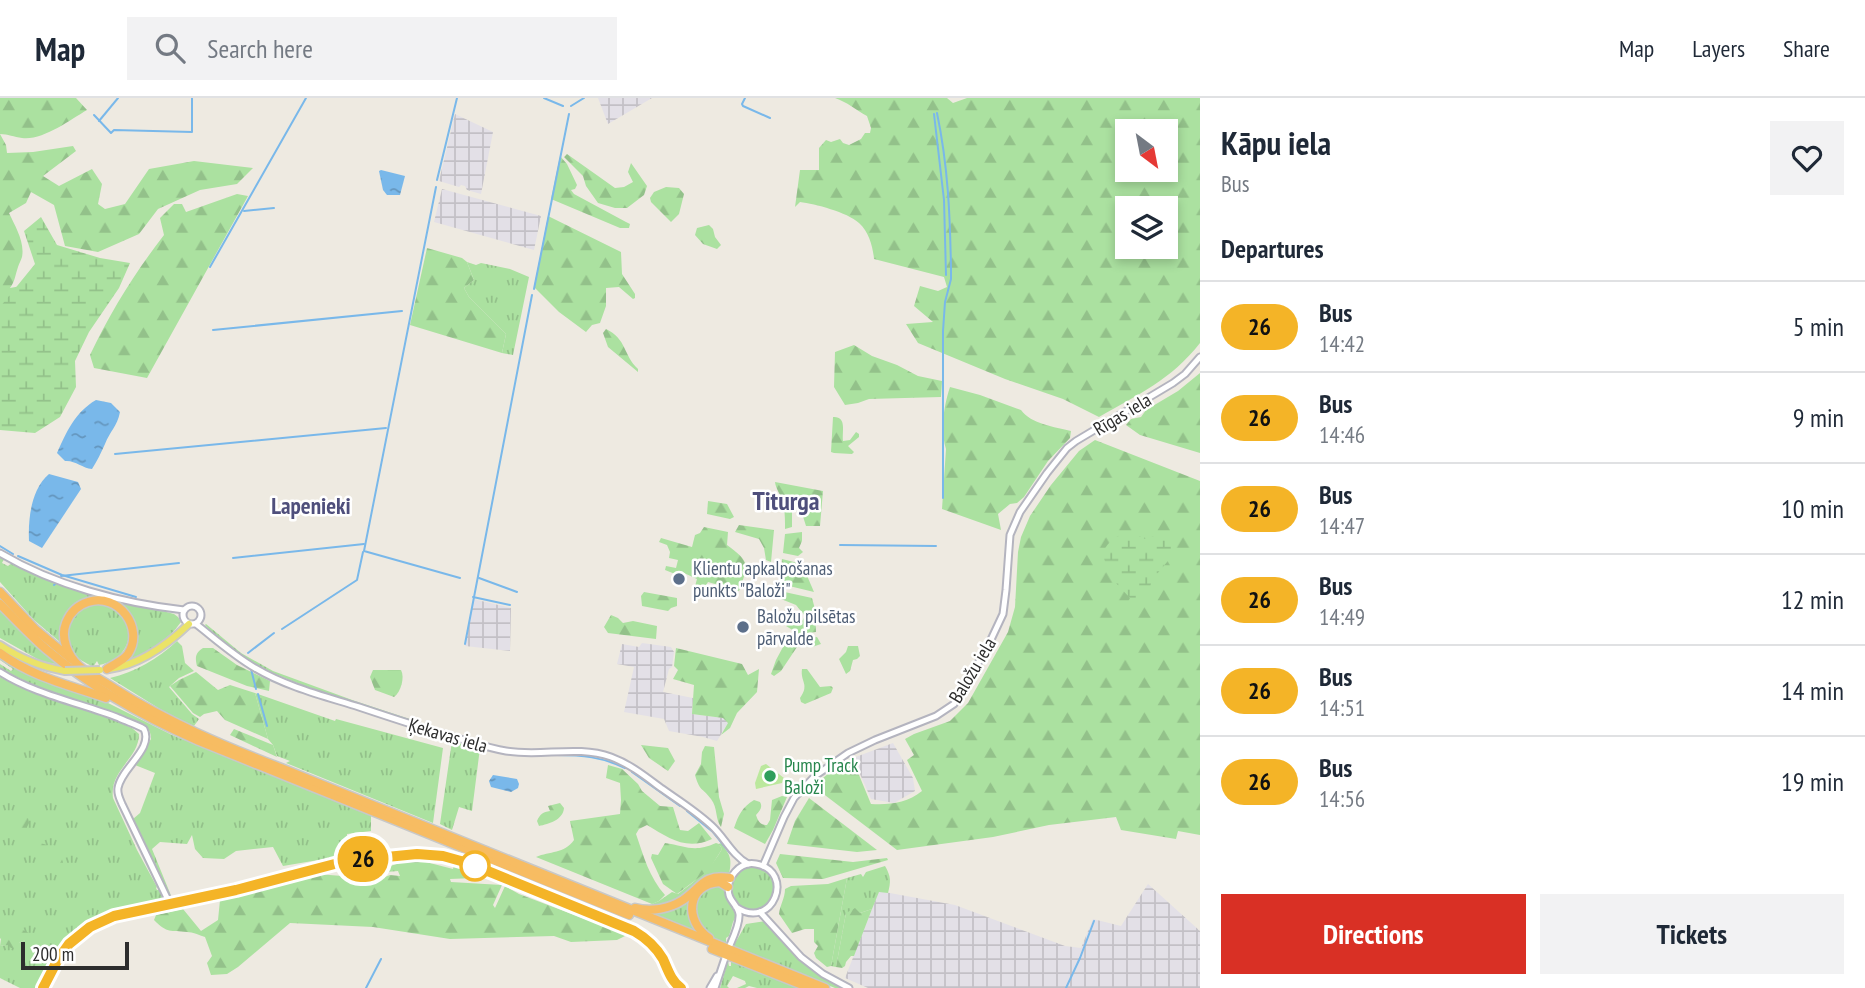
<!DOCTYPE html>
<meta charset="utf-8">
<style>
:root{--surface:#fff;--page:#f2f2f3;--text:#1f2937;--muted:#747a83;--line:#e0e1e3;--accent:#d93025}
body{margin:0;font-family:"PT Sans Narrow",sans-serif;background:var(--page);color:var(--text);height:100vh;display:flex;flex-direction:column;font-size:26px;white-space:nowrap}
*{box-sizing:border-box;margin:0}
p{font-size:23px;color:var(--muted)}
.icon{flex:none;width:38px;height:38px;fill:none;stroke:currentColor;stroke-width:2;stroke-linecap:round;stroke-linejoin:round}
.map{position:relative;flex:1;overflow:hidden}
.details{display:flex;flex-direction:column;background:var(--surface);width:665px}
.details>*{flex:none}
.badge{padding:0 14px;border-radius:23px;font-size:24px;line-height:46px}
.needle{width:46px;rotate:148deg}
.fabs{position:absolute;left:1115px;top:21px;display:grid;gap:14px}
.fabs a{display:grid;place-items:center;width:63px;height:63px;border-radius:0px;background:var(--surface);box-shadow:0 4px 10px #0003;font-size:35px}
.scale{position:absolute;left:21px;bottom:18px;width:108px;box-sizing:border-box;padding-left:7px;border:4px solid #2d2d2d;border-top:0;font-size:19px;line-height:24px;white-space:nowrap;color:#2d2d2d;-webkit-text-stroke:5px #fff;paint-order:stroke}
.map>.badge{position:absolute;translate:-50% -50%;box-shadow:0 0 0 4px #fff}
h2{padding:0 21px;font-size:26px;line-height:63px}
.round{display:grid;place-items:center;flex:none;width:74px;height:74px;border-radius:0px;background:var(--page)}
.overview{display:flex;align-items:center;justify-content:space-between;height:119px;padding:0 21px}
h1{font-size:33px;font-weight:800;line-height:52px}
.button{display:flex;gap:14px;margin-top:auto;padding:14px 21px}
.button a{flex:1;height:80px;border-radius:0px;background:var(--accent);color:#fff;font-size:28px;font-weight:800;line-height:80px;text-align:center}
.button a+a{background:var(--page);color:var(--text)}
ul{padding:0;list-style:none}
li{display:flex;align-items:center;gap:21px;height:91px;padding:0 21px;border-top:2px solid var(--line)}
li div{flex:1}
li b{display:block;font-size:26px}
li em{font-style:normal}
li .badge{min-width:77px;font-weight:700;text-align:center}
header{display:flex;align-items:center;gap:42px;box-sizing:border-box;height:98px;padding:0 35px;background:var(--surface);border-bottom:2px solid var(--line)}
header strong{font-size:33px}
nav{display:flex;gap:38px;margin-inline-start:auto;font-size:24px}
.search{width:490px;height:63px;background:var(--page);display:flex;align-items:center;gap:18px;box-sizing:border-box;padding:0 24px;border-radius:0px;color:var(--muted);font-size:26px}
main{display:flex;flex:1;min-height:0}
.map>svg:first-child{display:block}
.industrial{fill:url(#industrial-grid)}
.grass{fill:url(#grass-tufts)}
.forest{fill:url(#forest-firs);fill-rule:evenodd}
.wetland{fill:url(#wetland-marsh)}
.pitch{fill:#bbe89d}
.water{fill:url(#water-ripples)}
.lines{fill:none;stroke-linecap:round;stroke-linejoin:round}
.stream{stroke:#79b8ea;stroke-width:2}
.secondary-casing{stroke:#b4b4bf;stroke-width:9}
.primary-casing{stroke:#c8c8c8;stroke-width:10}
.highway-casing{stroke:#c8c8c8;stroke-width:11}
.secondary{stroke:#fff;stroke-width:5}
.primary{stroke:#ebe368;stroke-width:6}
.highway{stroke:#f7bc62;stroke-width:8}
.primary-bridge-casing{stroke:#c8c8c8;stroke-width:10;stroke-linecap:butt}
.primary-bridge{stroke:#ebe368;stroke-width:6}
.line-casing{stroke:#fff;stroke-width:16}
.line{stroke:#f4b427;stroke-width:10}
.service-dot{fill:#5c6f8a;stroke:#fff;stroke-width:2.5}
.leisure-dot{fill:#2e9e5b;stroke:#fff;stroke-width:2.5}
.stop-dot{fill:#fff;stroke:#f4b427;stroke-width:3.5}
.labels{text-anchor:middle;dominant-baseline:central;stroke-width:5;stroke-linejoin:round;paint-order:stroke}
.street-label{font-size:19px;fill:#2d2d2d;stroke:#fff}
.service-label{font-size:19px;fill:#4e5e75;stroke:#fff;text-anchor:start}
.leisure-label{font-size:19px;fill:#27864d;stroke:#fff;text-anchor:start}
.quarter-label{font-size:23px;font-weight:bold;fill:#4f4f7c;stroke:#fff}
.district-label{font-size:26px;font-weight:bold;fill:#4f4f7c;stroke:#fff}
</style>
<header>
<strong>Map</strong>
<div class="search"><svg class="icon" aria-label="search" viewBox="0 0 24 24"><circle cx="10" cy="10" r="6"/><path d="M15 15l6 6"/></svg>Search here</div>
<nav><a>Map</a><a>Layers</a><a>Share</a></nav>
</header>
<main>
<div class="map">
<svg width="1200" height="890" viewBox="0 0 1200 890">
<defs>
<pattern id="industrial-grid" width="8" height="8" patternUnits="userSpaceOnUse" patternTransform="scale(1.75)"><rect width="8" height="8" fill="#e3e0e7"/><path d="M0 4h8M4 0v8" fill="none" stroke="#c3c0c6"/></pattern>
<pattern id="grass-tufts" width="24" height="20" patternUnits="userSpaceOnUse" patternTransform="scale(1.75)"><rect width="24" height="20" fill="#abe1a0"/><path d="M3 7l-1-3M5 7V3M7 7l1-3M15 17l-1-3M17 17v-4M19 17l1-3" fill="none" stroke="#93c18a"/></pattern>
<pattern id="forest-firs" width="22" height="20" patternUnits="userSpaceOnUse" patternTransform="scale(1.75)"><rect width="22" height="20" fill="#abe1a0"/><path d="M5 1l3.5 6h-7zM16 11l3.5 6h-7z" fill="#93c18a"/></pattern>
<pattern id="wetland-marsh" width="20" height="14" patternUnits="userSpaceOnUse" patternTransform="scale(1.75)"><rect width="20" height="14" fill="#abe1a0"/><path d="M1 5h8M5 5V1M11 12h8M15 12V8" fill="none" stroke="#93c18a"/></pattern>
<pattern id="water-ripples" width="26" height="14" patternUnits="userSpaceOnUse" patternTransform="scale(1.75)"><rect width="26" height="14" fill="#79b8ea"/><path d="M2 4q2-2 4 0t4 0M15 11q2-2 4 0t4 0" fill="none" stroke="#6496be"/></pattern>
</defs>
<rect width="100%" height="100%" fill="#eeeae1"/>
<g class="industrial">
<path d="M598 0H652L608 26Z"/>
<path d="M455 16 493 34 481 96 467 92 465 88 461 87 459 89 439 83Z"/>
<path d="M442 91 541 118 534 152 434 124Z"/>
<path d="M473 501 511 510 510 553 465 548Z"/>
<path d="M642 545 671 549 674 554 672 569 669 571 663 594 693 600 692 616 723 620 728 625 717 643 703 639 669 633 664 621 624 614 634 569 617 566 622 546 639 549Z"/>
<path d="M893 645 913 680 915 693 894 705 871 701 853 660Z"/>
<path d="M1148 786 1200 833V890H868L845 880 879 793 955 807 1065 848 1081 850 1093 821 1121 828Z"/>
</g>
<g class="grass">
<path d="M467 164 476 167 481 165 510 171 529 179 513 257 502 255 506 236 469 199 464 190 474 182Z"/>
<path d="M0 457 4 461 2 465 8 468 12 465C64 490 119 501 174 516L178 519 181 524C168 543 147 555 126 563L136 531 133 520 125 510 113 502 75 508 61 545 60 544 34 522 0 484Z"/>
<path d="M93 506C136 504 143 559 99 567L97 563 93 569C87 565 83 564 78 560 59 540 69 514 93 506Z"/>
<path d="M0 510 60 567 41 563 0 540Z"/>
<path d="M206 526 241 555 273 573 355 603 446 633 445 634C409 623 372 612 336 599 288 582 240 567 205 527Z"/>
<path d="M177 543 182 548 185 565 194 573 179 580 169 589 192 616 199 621 194 628 168 616 110 580C135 574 158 561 177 543Z"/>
<path d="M0 558 102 602 172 637 371 717V733L347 736 348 757 283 768 273 749 236 753 224 761 203 760 195 751 192 737 187 746 160 744 152 751 172 800 132 723 133 721 140 715 155 675 135 667 151 641C151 630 145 627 137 623L38 589 0 571V566L11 573 13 571 0 562Z"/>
<path d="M0 579 12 585 114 622 132 630 139 636C139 661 109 672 113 700L137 752 157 789 156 790 157 792H159L164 803C151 808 136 810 121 813 78 824 59 853 40 890H20L0 880V848L19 845 29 840C15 833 13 830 0 841Z"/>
<path d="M255 595 335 623 336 621 443 650 433 725 286 665 290 663 277 658 273 647 268 641Z"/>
<path d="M452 643 480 650 472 713 459 709 452 732 440 726Z"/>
<path d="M721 745C731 758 732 761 729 777L711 778 698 783 680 800 669 805 652 808V806L659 803 672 794 678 796C695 783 712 770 722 751L719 746Z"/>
<path d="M885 768C891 778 891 784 888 795L879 794 872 811 860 815H846L836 869 831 868 847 780 861 776 863 779 866 774Z"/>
<circle cx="753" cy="790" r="22"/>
<path d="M716 787C726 790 724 794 728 802 731 807 735 811 737 816L733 824 729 838 726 840V846L709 837 696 823 695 805 702 794Z"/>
<path d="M692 797C688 812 688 821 696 834L649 814Z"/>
<path d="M765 823C785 851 811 874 842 890H835L735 849 734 847 746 826Z"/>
<path d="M728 863 729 868H731V863L798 890H757L749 888 745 890H737L746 886 745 883 733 878 727 888 729 890H720Z"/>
</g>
<g class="forest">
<path d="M0 0H76L87 12C70 22 42 43 22 40 14 39 8 36 0 36L6 47 7 55 33 54 73 48 76 53 43 78 59 88 92 71 102 86 98 106 105 111 125 106 149 71 194 63 253 70 237 86 200 92 158 111 139 136 98 154 65 148 54 107 31 94 26 105 9 115C15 128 25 144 22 159 21 162 19 166 18 169 15 178 15 183 10 190L21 188 0 216Z"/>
<path d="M835 0H947L953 5 967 0H1200V245C1171 282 1139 296 1099 319L1063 301 1005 281 918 245 906 226 933 224 914 208 920 188 938 193 947 189 944 179 874 161C873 149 869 134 859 125 847 114 815 106 800 104L795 109 800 72H819V50L826 42 831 44 840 41 843 45 849 47 861 41 865 35H870L871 30 867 18C856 12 847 4 835 0ZM1127 33H1166V72H1127ZM1127 110H1166V149H1127Z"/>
<path d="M567 56 615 90 624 89 633 84 628 74 631 65 647 88 644 97 627 110H615L598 105 586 88 583 78 564 59Z"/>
<path d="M560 58 567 66 577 87 575 91 571 92 574 96 626 124 630 126 629 130H620L551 101Z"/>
<path d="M666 89 679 90 684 96 679 116 671 124 651 104 650 100 654 94Z"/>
<path d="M237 96 248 98 147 280 94 270 90 257C111 213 134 176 164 137L160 120 174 106H182L186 114Z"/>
<path d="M548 118 621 154 622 176 635 196V200L633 201 619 189 606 190V208L600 225 592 227 586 234 559 214 534 189Z"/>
<path d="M709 127 713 131 715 139 721 147 717 151 703 146 695 137 697 130Z"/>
<path d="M427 150 462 160 467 164 474 182 464 190 469 199 506 236 502 255 410 227Z"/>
<path d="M606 231C627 241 623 257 638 271V274L608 249 603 235Z"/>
<path d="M854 247 872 258 897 267 918 278 942 283 941 299 869 301 858 305 845 307 834 289 835 254Z"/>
<path d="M1200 275V355L1140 337 1126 327 1131 321 1141 319 1146 312 1178 293Z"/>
<path d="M950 289 980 297 1021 312C1031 326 1055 329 1071 333L1070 340 1048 363 1024 399 1017 405 1010 406 998 416 1001 432 942 411 946 351C940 332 944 307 950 289Z"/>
<path d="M833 319C847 318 842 333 843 343L850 342 856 334 859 336V339L848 348 854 354 852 356 834 355 831 354Z"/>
<path d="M1095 342 1200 383V737L1178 733 1176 741 1121 732 1116 719 1049 727 993 739 897 752 813 688 839 667 852 660 871 706C890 707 907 705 922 693L907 662 914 657 905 641 914 636 950 623 968 605 1008 534 1015 509 1018 454 1021 439 1030 418 1051 387 1079 353Z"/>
<path d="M775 384 823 393 820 428H806L800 409H792V429L785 431C785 420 785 411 782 401 779 394 776 391 775 384Z"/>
<path d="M708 403 727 406 734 419 730 421 707 416Z"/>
<path d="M739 427 774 432 771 464 766 462 764 450 759 441 735 434Z"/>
<path d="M704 429 728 434 727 447C750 464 749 466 739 493L708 484 699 499 694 492 697 481 684 475 675 476 665 472 666 468 676 470 678 462 669 460 670 454 667 447 659 444 661 440 692 449 695 437 700 435Z"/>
<path d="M802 434V443L799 450 803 454 798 458 783 455 785 436Z"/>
<path d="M782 461 802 466 814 494 781 486Z"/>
<path d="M780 493 812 500 815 511 816 534 799 536 786 528 789 525 799 528 805 518 796 507 781 501Z"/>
<path d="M644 494 677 500V508L671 510 668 513 642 508 641 498Z"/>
<path d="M611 517 618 520 623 525 633 523 657 528 656 541 608 535 604 529Z"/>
<path d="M790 536 804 541 817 539 821 546 812 549H797L781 573 774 578 771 576 776 562Z"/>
<path d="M848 548H858L860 558 857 561 853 562 850 573 846 576 839 561 846 554Z"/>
<path d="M203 550H213L237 567 270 583 269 593 247 588 197 568C195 560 195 555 203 550Z"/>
<path d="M676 550 742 566 748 577 759 571 757 594 737 615 730 630 721 637 728 625 723 620 692 616 694 587 673 581 678 572 674 568Z"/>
<path d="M802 571H807L820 589 831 588 833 590 831 595 805 606 801 604 800 600C810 586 800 584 802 571Z"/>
<path d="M373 572H401C405 579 401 594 394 599L375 592 370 579Z"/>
<path d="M196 574 218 592 230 587 255 595 268 641 225 622 217 613 204 616 200 619 193 615 170 588 179 582Z"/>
<path d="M234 631 273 647 277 659 230 637Z"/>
<path d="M641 647 668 650 675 663 668 673 649 660Z"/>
<path d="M705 648 714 649 719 699 724 716 721 729C715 721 718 710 711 701 702 689 700 694 695 677L701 666 702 654Z"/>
<path d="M608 667 622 671 638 686 642 693 660 708 673 709 680 732 688 733 699 725 712 741C686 753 669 740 647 727L639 731 636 736C644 759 649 779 665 797L659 803 652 806 536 759C550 753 564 756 574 742L570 723 620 716 621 702 620 685 606 680Z"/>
<path d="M782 698 787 699 773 732 765 746 734 730C738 718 742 709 754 702L760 704C763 709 760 713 756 717 758 723 760 727 767 727L770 722 772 702Z"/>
<path d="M809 700 877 752 857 754 787 746 795 723Z"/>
<path d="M560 705 564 710C563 722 549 726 539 728L537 723C540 716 543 714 550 713L548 708Z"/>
<path d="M25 720H28L29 725 25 733 37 744 47 747 49 753 61 758 65 771 62 774C56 767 49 765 42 759L43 754 16 731Z"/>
<path d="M665 745C686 748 694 755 716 745L719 746 722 751 709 772 677 796 663 786 651 760 652 756 658 757Z"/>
<path d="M780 756 853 764 887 760 888 762 823 781 783 780 776 765Z"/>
<path d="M403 764H426L453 771 454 767 465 771 475 780 450 781 451 784 502 787 493 807 495 810 505 788 519 796 627 837 617 842 571 844 554 838 450 841 373 829 290 825 238 869 227 876 211 877 207 865 212 858 205 839C199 837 193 834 187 834 170 832 168 836 154 822L156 817 183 811 201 833 218 822 220 802 248 793 317 776 380 781 390 777 400 778 398 773 386 774 387 769Z"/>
<path d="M847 780 831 868 827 869 816 860 814 855 818 848 814 844V831H805L792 835 779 816C780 807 785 800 785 791L791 788 828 786Z"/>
<path d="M855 810 860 815 872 811 854 858H851L846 864 845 868 842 870 836 869 846 815Z"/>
<path d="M21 828V831L29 835V839L34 840 32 846 25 842 19 845 17 850H11L8 847 0 848 2 833 10 831 14 833Z"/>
</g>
<g class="wetland">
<path d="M41 119 57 147 100 160 130 165 119 190 89 234 75 263 76 289 60 319 35 335 0 332V209L35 166 24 133Z"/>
<path d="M1166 434 1175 449 1172 458 1152 482 1147 499 1126 508 1130 500 1115 484 1102 457C1106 444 1121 432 1134 436 1138 437 1142 439 1145 441Z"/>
</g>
<path class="pitch" d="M766 666 784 680 782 685 756 691 755 685 761 668Z"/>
<g class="water">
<path d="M381 72 405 78 400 97H387L383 92 379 73Z"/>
<path d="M96 302 111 305 120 314C117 329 110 333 105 346 101 355 97 363 92 371 82 370 75 362 65 363L57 355C66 335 75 314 96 302Z"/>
<path d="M49 376 78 384 81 391 42 450 29 443C28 421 31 391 49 376Z"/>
<path d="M493 677 517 681 519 686 518 690 511 694 491 689 489 683Z"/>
</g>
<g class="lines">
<g class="stream">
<path d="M544 0 563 8"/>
<path d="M745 0 742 6 743 8 770 20"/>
<path d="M571 8 584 0"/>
<path d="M937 15C948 68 950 116 951 170V181L945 204 943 233V400"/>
<path d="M934 16 944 102 946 177"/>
<path d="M94 17 111 35 114 32 192 34V0"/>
<path d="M99 23 118 0"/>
<path d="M437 82 457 0"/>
<path d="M436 89 364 453 460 480"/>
<path d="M244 113 274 110"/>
<path d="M210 169 306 0"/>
<path d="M534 191 569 16"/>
<path d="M213 232 402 213"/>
<path d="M115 356 386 330"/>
<path d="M840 447 936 448"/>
<path d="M0 448 13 456"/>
<path d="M18 458 62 477 136 499"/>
<path d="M233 460 364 446"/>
<path d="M61 478 179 465"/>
<path d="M479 480 517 494"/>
<path d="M54 487 55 486"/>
<path d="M473 499 510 507"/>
<path d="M121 505 123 507"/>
<path d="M282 531 357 482 363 454"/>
<path d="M465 546 532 197"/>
<path d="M248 555 274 535"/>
<path d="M251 571 256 591"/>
<path d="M258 596 267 628"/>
<path d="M557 657C582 657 602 659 625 670"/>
<path d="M632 674 680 708"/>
<path d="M687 713 713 734 730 755"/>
<path d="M366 890 381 861"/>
<path d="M1066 890 1080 860 1094 823"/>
</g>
<defs>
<g id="secondary">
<path d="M0 455C54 487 121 505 184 512"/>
<circle cx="192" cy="517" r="9"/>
<path d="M196 526C214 540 234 558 255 570 287 589 324 598 359 609 389 619 419 629 450 638 469 643 487 650 506 653 541 659 577 647 611 659 630 666 645 678 661 690 678 702 696 713 712 728 725 740 732 757 748 766"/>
<path d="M0 574C34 596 80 605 119 620 127 624 136 626 144 631 154 651 121 670 118 690 117 696 120 701 122 706L170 806"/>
<path d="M763 768 784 719 794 700 815 678 848 655 875 642 936 618 954 606 988 548 1003 516 1006 492 1010 437 1020 414 1047 375 1067 350 1076 343 1173 285 1185 276 1200 259"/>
<path d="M760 814 801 859 823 876 849 890"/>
<path d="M730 847C734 838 740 825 739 816 738 808 731 804 729 797 725 780 740 763 756 766 796 773 773 834 736 809"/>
<path d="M43 890 56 863 69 846 90 829 114 818 236 792 346 763 417 756 443 758 468 765 634 833C662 849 661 868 678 890"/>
<path d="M710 890 717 878"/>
<path d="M715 890 725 860"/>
</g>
<g id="primary">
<path d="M0 547C21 561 41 569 65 573"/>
<path d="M109 571C140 567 167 547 189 526"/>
</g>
<g id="highway">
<path d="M0 494 35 531 71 561"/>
<path d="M0 506C15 521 30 537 46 551 92 590 144 619 199 643L629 817"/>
<path d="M0 555C32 579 69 587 106 600"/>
<path d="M107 571C114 566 123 563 128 556 145 530 118 494 88 504 78 507 70 515 66 525 60 540 68 558 79 568 89 577 104 583 115 591 167 624 224 648 281 670 463 742 644 816 825 890"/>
<path d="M635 810C651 814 669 811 683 802 702 789 703 776 730 780"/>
<path d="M709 840C684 823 686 786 720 784L728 789"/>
<path d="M712 851 810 890"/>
</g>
</defs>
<use href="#secondary" class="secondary-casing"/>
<use href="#primary" class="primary-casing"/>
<use href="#highway" class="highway-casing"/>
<use href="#secondary" class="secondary"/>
<use href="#primary" class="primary"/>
<use href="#highway" class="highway"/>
<defs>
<path id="primary-bridge" d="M65 573 100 572"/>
</defs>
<use href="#primary-bridge" class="primary-bridge-casing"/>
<use href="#primary-bridge" class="primary-bridge"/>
</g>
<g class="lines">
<defs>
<path id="line" d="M43 890 57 863 69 846 90 829 114 818 236 792 346 763 417 756 443 758 468 765 634 833C646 840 656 849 663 861 668 872 671 883 681 890"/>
</defs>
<use href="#line" class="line-casing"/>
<use href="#line" class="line"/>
</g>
<g class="service-dot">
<circle cx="679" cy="481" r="7"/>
<circle cx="743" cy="529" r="7"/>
</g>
<circle class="leisure-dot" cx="770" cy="678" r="7"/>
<circle class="stop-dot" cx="475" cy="768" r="14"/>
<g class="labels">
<g class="street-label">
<text transform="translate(1122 316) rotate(-31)">Rīgas iela</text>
<text transform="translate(972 572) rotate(-59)">Baložu iela</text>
<text transform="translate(448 637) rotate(16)">Ķekavas iela</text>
</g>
<g class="service-label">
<text x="693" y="470">Klientu apkalpošanas<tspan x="693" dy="22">punkts "Baloži"</tspan></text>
<text x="757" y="518">Baložu pilsētas<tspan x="757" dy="22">pārvalde</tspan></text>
</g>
<g class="leisure-label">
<text x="784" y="667">Pump Track<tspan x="784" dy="22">Baloži</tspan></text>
</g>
<g class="quarter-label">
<text x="311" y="407">Lapenieki</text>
</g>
<g class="district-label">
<text x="786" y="402">Titurga</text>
</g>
</g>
</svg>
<div class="fabs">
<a><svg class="needle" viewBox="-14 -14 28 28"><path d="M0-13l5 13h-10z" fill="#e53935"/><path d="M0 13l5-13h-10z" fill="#747a83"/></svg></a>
<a><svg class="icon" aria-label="layers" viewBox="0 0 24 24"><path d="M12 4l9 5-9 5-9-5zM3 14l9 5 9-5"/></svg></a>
</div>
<div class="scale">200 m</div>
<b class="badge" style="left:363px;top:761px;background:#f4b427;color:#111">26</b>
</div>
<section class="details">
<div class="overview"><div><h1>Kāpu iela</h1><p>Bus</p></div><a class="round"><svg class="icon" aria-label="heart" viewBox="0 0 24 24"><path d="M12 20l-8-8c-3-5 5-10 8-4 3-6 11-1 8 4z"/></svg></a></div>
<h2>Departures</h2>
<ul>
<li><span class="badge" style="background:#f4b427;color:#111">26</span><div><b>Bus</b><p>14:42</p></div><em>5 min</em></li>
<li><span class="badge" style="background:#f4b427;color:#111">26</span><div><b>Bus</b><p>14:46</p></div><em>9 min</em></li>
<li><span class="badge" style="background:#f4b427;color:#111">26</span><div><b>Bus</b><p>14:47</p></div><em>10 min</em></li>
<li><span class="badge" style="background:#f4b427;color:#111">26</span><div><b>Bus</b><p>14:49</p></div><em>12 min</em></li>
<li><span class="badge" style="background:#f4b427;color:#111">26</span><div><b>Bus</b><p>14:51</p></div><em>14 min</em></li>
<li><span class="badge" style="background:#f4b427;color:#111">26</span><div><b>Bus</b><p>14:56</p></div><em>19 min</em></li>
</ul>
<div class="button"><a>Directions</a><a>Tickets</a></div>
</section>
</main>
